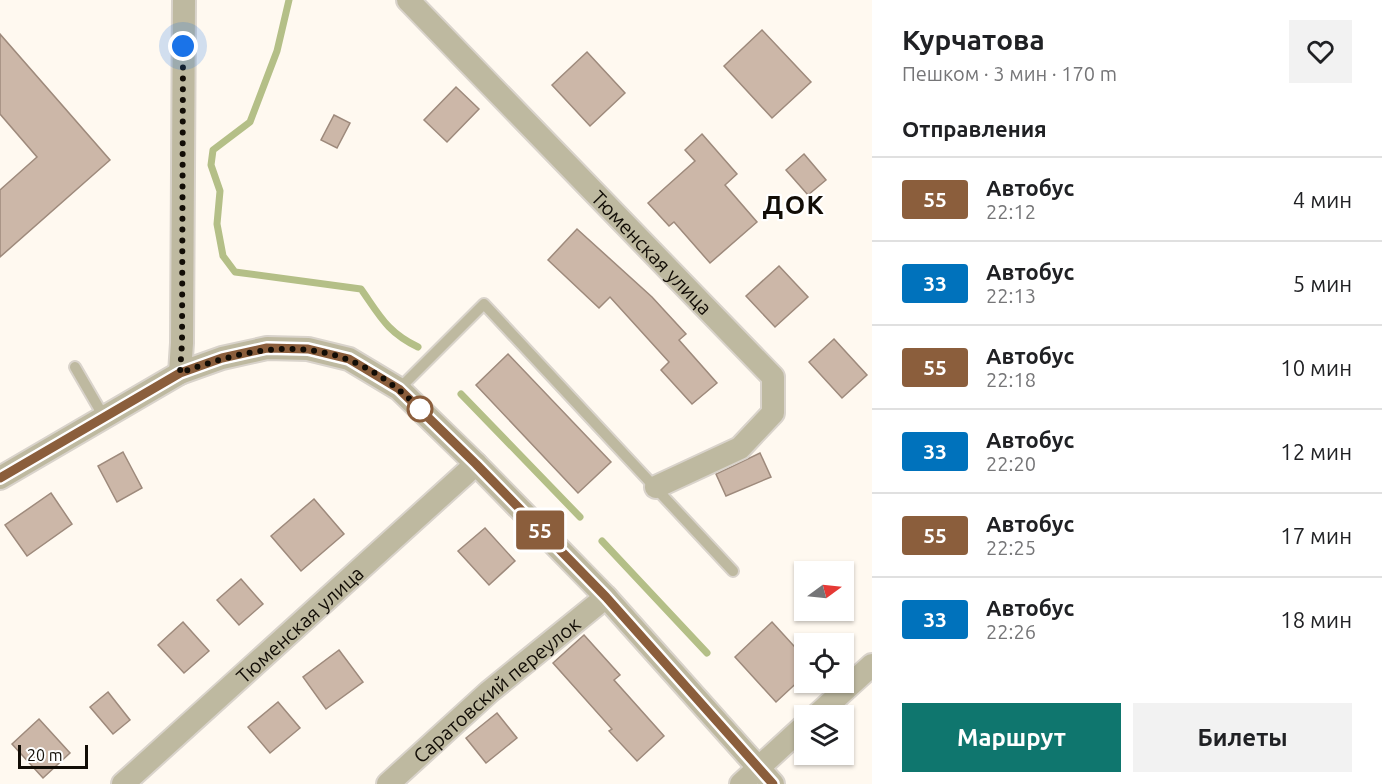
<!DOCTYPE html>
<html lang="ru">
<meta charset="utf-8">
<style>
:root{--surface:#fff;--page:#f2f2f2;--text:#202124;--muted:#757577;--line:#e0e0e0;--accent:#0f766e}
body{margin:0;font-family:Ubuntu,sans-serif;background:var(--page);color:var(--text);height:100vh;display:flex;flex-direction:column;font-size:22px;white-space:nowrap}
*{box-sizing:border-box;margin:0}
p{font-size:20px;color:var(--muted)}
.icon{flex:none;width:33px;height:33px;fill:none;stroke:currentColor;stroke-width:2;stroke-linecap:round;stroke-linejoin:round}
.map{position:relative;flex:1;overflow:hidden}
.sheet{display:flex;flex-direction:column;background:var(--surface);width:510px}
.sheet>*{flex:none}
.badge{padding:0 12px;border-radius:4px;font-size:21px;line-height:39px}
.needle{width:39px;rotate:75deg}
.controls{position:absolute;left:794px;top:561px;display:grid;gap:12px}
.controls a{display:grid;place-items:center;width:60px;height:60px;border-radius:0px;background:var(--surface);box-shadow:0 2px 4px #0004;font-size:30px}
.scale{position:absolute;left:18px;bottom:15px;width:70px;box-sizing:border-box;padding-left:6px;border:3px solid #120d06;border-top:0;font-size:16px;line-height:21px;white-space:nowrap;color:#120d06;-webkit-text-stroke:4px #fff;paint-order:stroke}
.you{position:absolute;width:30px;height:30px;margin:-15px;border:4px solid #fff;border-radius:50%;background:#1a73e8;box-shadow:0 0 0 9px #1a73e833}
.map>.badge{position:absolute;translate:-50% -50%;box-shadow:0 0 0 3px #fff}
h2{padding:0 30px;font-size:22px;line-height:54px}
.round{display:grid;place-items:center;flex:none;width:63px;height:63px;border-radius:0px;background:var(--page)}
.head{display:flex;align-items:center;justify-content:space-between;height:102px;padding:0 30px}
h1{font-size:28px;font-weight:700;line-height:45px}
.primary-button{display:flex;gap:12px;margin-top:auto;padding:12px 30px}
.primary-button a{flex:1;height:69px;border-radius:0px;background:var(--accent);color:#fff;font-size:24px;font-weight:700;line-height:69px;text-align:center}
.primary-button a+a{background:var(--page);color:var(--text)}
ul{padding:0;list-style:none}
li{display:flex;align-items:center;gap:18px;height:84px;padding:0 30px;border-top:2px solid var(--line)}
li div{flex:1}
li b{display:block;font-size:22px}
li em{font-style:normal}
li .badge{min-width:66px;font-weight:700;text-align:center}
main{display:flex;flex:1;min-height:0}
.map>svg:first-child{display:block}
.lines{fill:none;stroke-linecap:round;stroke-linejoin:round}
.stream{stroke:#b4bf87;stroke-width:7}
.building{fill:#ccb7a8;stroke:#9e8a7c;stroke-width:1.5}
.lane-casing{stroke:#d9d3cb;stroke-width:14}
.street-casing{stroke:#d9d3cb;stroke-width:26}
.lane{stroke:#beb9a0;stroke-width:10}
.street{stroke:#beb9a0;stroke-width:22}
.line-casing{stroke:#fff;stroke-width:14}
.line{stroke:#8b5e3c;stroke-width:9}
.walk{stroke:#120d06;stroke-width:6;stroke-dasharray:0 10.8}
.stop-dot{fill:#fff;stroke:#8b5e3c;stroke-width:3}
.labels{text-anchor:middle;dominant-baseline:central;stroke-width:4.5;stroke-linejoin:round;paint-order:stroke}
.street-label{font-size:20px;fill:#120d06;stroke:#fff}
.district-label{font-size:26px;font-weight:bold;letter-spacing:1.5px;fill:#120d06;stroke:#fff}
</style>
<main>
<div class="map">
<svg width="872" height="784" viewBox="0 0 872 784">
<rect width="100%" height="100%" fill="#fff9f0"/>
<g class="lines">
<g class="stream">
<path d="M289 0 277 51 250 122 213 150 211 165 220 191 217 224 223 256 235 272 361 289C380 316 387 332 418 347"/>
<path d="M461 394 580 517"/>
<path d="M602 541 707 653"/>
</g>
</g>
<g class="building">
<path d="M762 30 811 82 772 118 724 66Z"/>
<path d="M0 34 110 160 0 257V190L37 157 0 114Z"/>
<path d="M587 52 625 93 590 126 552 85Z"/>
<path d="M456 87 479 109 447 142 424 120Z"/>
<path d="M334 115 350 123 337 148 321 140Z"/>
<path d="M702 134 737 174 725 185 757 222 710 263 674 222 669 226 648 203 695 161 685 150Z"/>
<path d="M804 154 826 180 808 195 786 170Z"/>
<path d="M577 229 652 297 686 334 679 340 717 383 692 404 661 370 669 362 610 297 599 308 548 260Z"/>
<path d="M779 266 808 297 775 327 746 296Z"/>
<path d="M834 339 867 375 842 398 809 362Z"/>
<path d="M508 354 611 462 578 493 476 385Z"/>
<path d="M123 452 142 488 117 502 98 466Z"/>
<path d="M760 453 771 477 726 496 716 474Z"/>
<path d="M51 493 72 524 27 556 5 525Z"/>
<path d="M314 499 344 534 301 571 271 536Z"/>
<path d="M485 528 515 561 489 585 458 551Z"/>
<path d="M241 579 263 604 239 625 217 600Z"/>
<path d="M183 622 209 651 184 673 158 645Z"/>
<path d="M772 622 804 657V676L776 702 735 657Z"/>
<path d="M584 635 620 675 614 680 664 736 637 761 609 731 612 729 553 663Z"/>
<path d="M339 650 363 682 326 709 303 677Z"/>
<path d="M108 692 130 720 113 734 90 707Z"/>
<path d="M278 702 300 728 270 753 248 727Z"/>
<path d="M497 713 517 738 486 763 466 738Z"/>
<path d="M39 719 70 753 43 778 12 744Z"/>
</g>
<g class="lines">
<defs>
<g id="lane">
<path d="M75 367 104 417"/>
<path d="M399 389 484 304 733 571"/>
</g>
<g id="street">
<path id="s1" d="M408 0 773 377V413L740 448 656 487"/>
<path d="M180 373 182 343 184 0"/>
<path d="M0 478 180 373 222 358 267 348 308 349 349 359 399 389 476 464 606 597 773 784"/>
<path d="M816 716 872 665"/>
<path id="s2" d="M123 784 476 464"/>
<path id="s3" d="M388 784 489 692 606 597"/>
<path d="M741 784 804 726"/>
</g>
</defs>
<use href="#lane" class="lane-casing"/>
<use href="#street" class="street-casing"/>
<use href="#lane" class="lane"/>
<use href="#street" class="street"/>
</g>
<g class="lines">
<defs>
<path id="line" d="M0 478 180 373 222 358 267 348 308 349 349 359 399 389 476 464 606 597 773 784"/>
</defs>
<use href="#line" class="line-casing"/>
<use href="#line" class="line"/>
<path class="walk" d="M183 46 182 343 180 373C274 338 344 334 420 409"/>
</g>
<circle class="stop-dot" cx="420" cy="409" r="12"/>
<g class="labels">
<g class="street-label">
<text stroke="none"><textPath href="#s1" startOffset="351">Тюменская улица</textPath></text>
<text stroke="none"><textPath href="#s2" startOffset="238">Тюменская улица</textPath></text>
<text stroke="none"><textPath href="#s3" startOffset="144">Саратовский переулок</textPath></text>
</g>
<g class="district-label">
<text x="794" y="204">ДОК</text>
</g>
</g>
</svg>
<div class="controls">
<a><svg class="needle" viewBox="-14 -14 28 28"><path d="M0-13l5 13h-10z" fill="#e53935"/><path d="M0 13l5-13h-10z" fill="#757577"/></svg></a>
<a><svg class="icon" aria-label="locate" viewBox="0 0 24 24"><circle cx="12" cy="12" r="6"/><path d="M12 2v4M12 18v4M2 12h4M18 12h4"/></svg></a>
<a><svg class="icon" aria-label="layers" viewBox="0 0 24 24"><path d="M12 4l9 5-9 5-9-5zM3 14l9 5 9-5"/></svg></a>
</div>
<div class="scale">20 m</div>
<div class="you" style="left:183px;top:46px"></div>
<b class="badge" style="left:540px;top:530px;background:#8b5e3c;color:#fff">55</b>
</div>
<section class="sheet">
<div class="head"><div><h1>Курчатова</h1><p>Пешком · 3 мин · 170 m</p></div><a class="round"><svg class="icon" aria-label="heart" viewBox="0 0 24 24"><path d="M12 20l-8-8c-3-5 5-10 8-4 3-6 11-1 8 4z"/></svg></a></div>
<h2>Отправления</h2>
<ul>
<li><span class="badge" style="background:#8b5e3c;color:#fff">55</span><div><b>Автобус</b><p>22:12</p></div><em>4 мин</em></li>
<li><span class="badge" style="background:#0072bc;color:#fff">33</span><div><b>Автобус</b><p>22:13</p></div><em>5 мин</em></li>
<li><span class="badge" style="background:#8b5e3c;color:#fff">55</span><div><b>Автобус</b><p>22:18</p></div><em>10 мин</em></li>
<li><span class="badge" style="background:#0072bc;color:#fff">33</span><div><b>Автобус</b><p>22:20</p></div><em>12 мин</em></li>
<li><span class="badge" style="background:#8b5e3c;color:#fff">55</span><div><b>Автобус</b><p>22:25</p></div><em>17 мин</em></li>
<li><span class="badge" style="background:#0072bc;color:#fff">33</span><div><b>Автобус</b><p>22:26</p></div><em>18 мин</em></li>
</ul>
<div class="primary-button"><a>Маршрут</a><a>Билеты</a></div>
</section>
</main>
